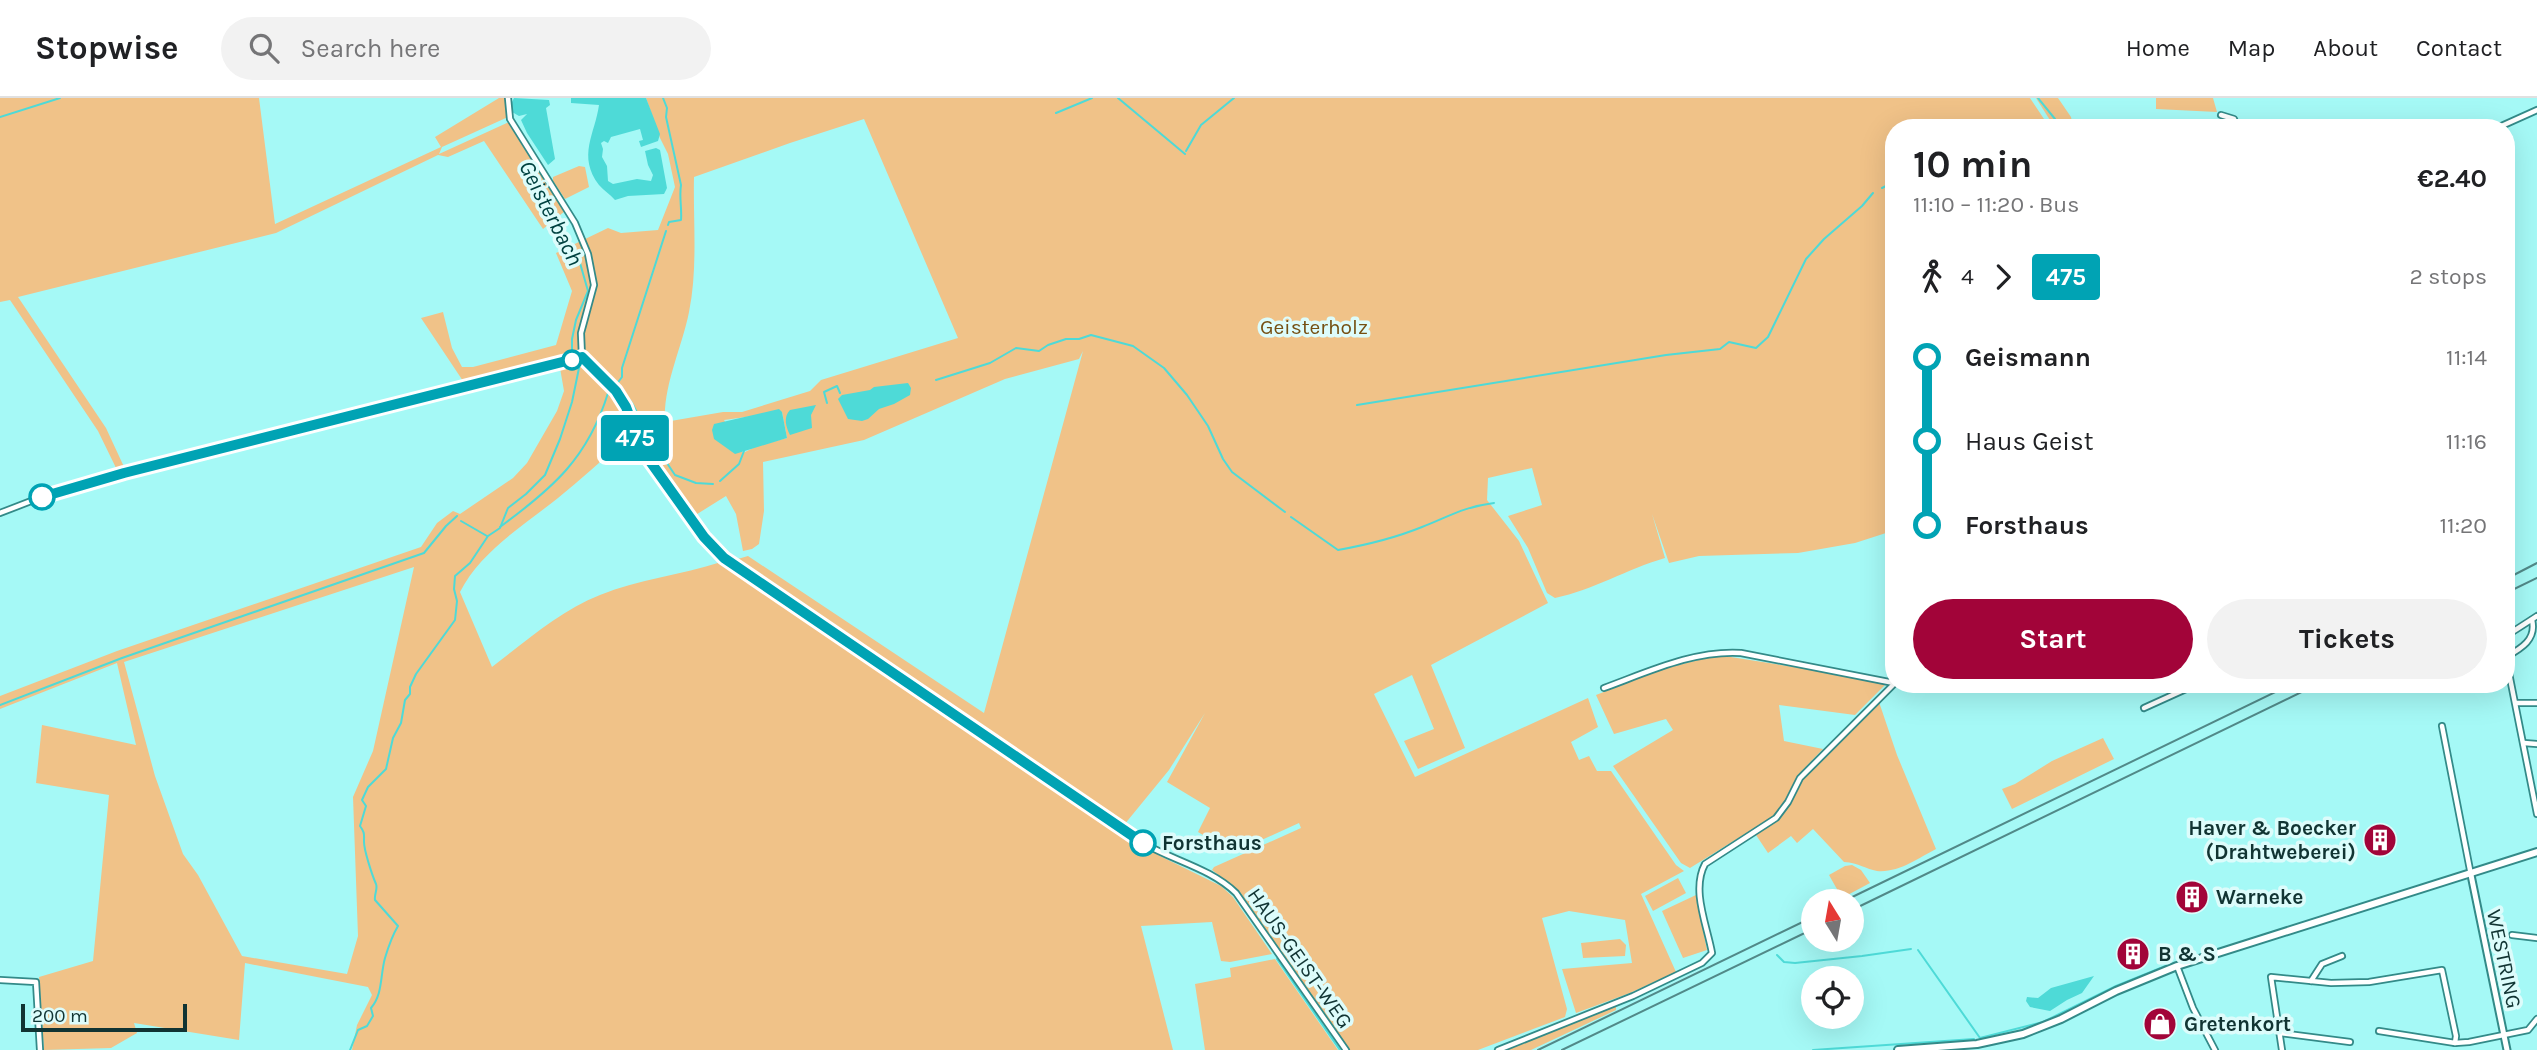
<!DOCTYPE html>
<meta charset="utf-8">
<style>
:root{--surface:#fff;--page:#f2f2f2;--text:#202124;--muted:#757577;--line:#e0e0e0;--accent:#a20439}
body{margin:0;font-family:Karla,sans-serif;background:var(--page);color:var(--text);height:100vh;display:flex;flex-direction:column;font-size:26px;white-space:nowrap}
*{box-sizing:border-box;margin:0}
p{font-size:23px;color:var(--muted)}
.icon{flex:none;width:38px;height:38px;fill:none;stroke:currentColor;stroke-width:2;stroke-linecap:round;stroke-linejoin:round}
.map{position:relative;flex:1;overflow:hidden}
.side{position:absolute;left:1885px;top:21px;width:630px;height:574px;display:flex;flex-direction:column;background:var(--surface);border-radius:28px;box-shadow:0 7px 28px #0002}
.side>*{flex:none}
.badge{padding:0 14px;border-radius:5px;font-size:24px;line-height:46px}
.needle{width:46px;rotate:349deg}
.controls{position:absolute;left:1801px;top:791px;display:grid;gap:14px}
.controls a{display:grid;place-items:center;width:63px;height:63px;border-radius:50%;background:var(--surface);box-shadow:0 7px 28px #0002;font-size:35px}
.scale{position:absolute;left:21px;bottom:18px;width:166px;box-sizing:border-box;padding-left:7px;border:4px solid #113433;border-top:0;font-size:19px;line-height:24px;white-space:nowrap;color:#113433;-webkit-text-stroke:5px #ddfcfb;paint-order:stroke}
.map>.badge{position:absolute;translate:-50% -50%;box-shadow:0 0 0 4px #fff}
.legs{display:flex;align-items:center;gap:10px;height:77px;padding:0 28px;font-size:23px}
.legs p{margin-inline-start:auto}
.summary{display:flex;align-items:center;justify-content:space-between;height:119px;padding:0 28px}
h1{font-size:38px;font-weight:700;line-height:52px}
.action{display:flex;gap:14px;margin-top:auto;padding:14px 28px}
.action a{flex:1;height:80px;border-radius:42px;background:var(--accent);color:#fff;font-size:28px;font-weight:700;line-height:80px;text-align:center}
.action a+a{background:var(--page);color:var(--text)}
ul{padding:0 28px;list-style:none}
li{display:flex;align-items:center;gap:24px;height:84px;font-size:26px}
li i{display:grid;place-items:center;width:10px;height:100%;margin:0 9px;background:currentColor}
li i::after{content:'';width:18px;height:18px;margin:-9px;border:5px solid;border-radius:50%;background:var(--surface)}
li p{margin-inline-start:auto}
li:first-child i{background:linear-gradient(#0000 50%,currentColor 0)}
li:last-child i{background:linear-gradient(currentColor 50%,#0000 0)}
header{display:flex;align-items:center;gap:42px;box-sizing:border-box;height:98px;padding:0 35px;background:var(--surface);border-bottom:2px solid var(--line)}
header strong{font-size:33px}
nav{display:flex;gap:38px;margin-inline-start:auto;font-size:24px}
.search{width:490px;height:63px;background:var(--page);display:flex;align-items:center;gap:18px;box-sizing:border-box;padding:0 24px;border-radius:38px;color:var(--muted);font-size:26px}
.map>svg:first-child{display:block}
.green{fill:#f0c288;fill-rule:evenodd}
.water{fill:#4edad7}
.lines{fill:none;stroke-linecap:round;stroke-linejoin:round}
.stream{stroke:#4edad7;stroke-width:2}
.minor-casing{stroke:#338a88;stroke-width:8}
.tertiary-casing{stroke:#338a88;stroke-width:9}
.secondary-casing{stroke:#338a88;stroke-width:10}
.minor{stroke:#fff;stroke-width:4.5}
.tertiary{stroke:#fff;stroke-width:5}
.secondary{stroke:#fff;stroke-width:6}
.rail{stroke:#518988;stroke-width:2}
.line-1-casing{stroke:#fff;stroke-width:16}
.line-1{stroke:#00a3b4;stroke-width:10}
.stop-1-dot{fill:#fff;stroke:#00a3b4;stroke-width:3.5}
.labels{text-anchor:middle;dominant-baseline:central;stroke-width:7;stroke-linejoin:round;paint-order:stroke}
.park-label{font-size:21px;fill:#754f12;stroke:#ddfcfb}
.poi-label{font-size:21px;font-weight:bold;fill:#113433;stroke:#ddfcfb;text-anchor:start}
.stop-label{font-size:21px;font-weight:bold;fill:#113433;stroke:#ddfcfb;text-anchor:start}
.street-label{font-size:21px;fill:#113433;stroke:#ddfcfb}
.water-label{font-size:23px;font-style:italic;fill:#004241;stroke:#ddfcfb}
</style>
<header>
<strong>Stopwise</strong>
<div class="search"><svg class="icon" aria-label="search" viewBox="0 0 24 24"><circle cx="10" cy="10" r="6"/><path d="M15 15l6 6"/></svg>Search here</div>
<nav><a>Home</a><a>Map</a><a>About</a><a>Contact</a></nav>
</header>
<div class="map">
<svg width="2537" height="952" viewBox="0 0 2537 952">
<rect width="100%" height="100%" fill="#a5f9f6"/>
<g class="green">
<path d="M0 0H259L275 126 441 49 435 39 499 0H505L508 19 442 49 439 56 509 24 565 113 543 131 484 43 448 59 438 57 276 135 18 199 106 330 125 371 118 374 98 333 10 202 0 204Z"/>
<path d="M646 0H2030L2050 30H1894V426L1887 422 1886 435 1855 445 1798 455 1699 458 1669 465 1652 416 1665 460C1627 471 1593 492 1555 500L1547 495 1528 450 1508 418 1542 407 1532 370 1488 380 1487 402 1519 443 1548 505 1431 567 1465 650 1418 671 1404 643 1434 631 1412 577 1374 596 1415 679 1588 600 1598 629 1571 644 1579 662 1589 658 1597 673H1611L1676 767 1684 773 1641 796 1676 874 1630 895 1576 915 1562 871 1632 865 1625 822 1569 813 1542 820 1567 911 1565 919 1478 952H1349L1239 793 1212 772 1214 769 1301 730 1299 725 1233 755 1198 734 1210 710 1167 684 1205 615 1169 672 1124 727 731 463 748 458 984 615 1083 253 1079 261 1005 281 864 342 763 364 764 413 759 446 752 451 743 453 736 416 726 398 694 418 716 449 721 464H725L1123 735 1160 758 1221 788 1233 799 1272 856 1230 864 1221 863 1212 824 1141 828 1173 952H352L357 927 372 897 368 889 245 865 239 942 134 925 137 935 111 950 44 952 39 879 93 863 109 697 36 685 42 627 136 647 117 565 0 611V598L117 553 421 449 437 425 453 413 460 416 513 380 527 365 557 313 564 293 560 270 583 263 571 256 542 268 465 286 421 220 443 214 452 250 462 269H473L556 247 572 193 556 155 608 130 621 135 658 132 675 89 668 56 660 40ZM864 21 958 240 821 282 810 293 742 314H723L665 324C663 287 682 250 689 214 698 170 693 123 694 79L790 45ZM782 314 787 340 757 348 743 355 724 322ZM624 343H634L704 447 721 464C681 477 639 481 600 497 561 512 526 543 492 569L460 494C480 454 524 427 558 400 580 382 602 362 624 343ZM414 469 373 653 353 699 358 838 347 876 242 858 198 777 183 756 155 678 124 564Z"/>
<path d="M2036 0H2058L2071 19 2073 30H2055Z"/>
<path d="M2156 0H2213L2217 14 2156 11Z"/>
<path d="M579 68 585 69 589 89 565 101 553 83V79Z"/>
<path d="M1718 557 1888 584 1855 617 1779 607 1784 643 1823 651 1797 678 1786 703 1774 718 1690 770 1681 765 1613 668 1673 632 1666 621 1614 636 1596 597 1663 571Z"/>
<path d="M1879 604 1897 657 1936 751C1918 760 1899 775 1877 773 1866 771 1859 765 1844 764L1813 731 1797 745 1791 738 1768 755 1756 737 1780 721 1803 681Z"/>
<path d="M2103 640 2114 661 2012 711 2002 691 2015 686 2052 663Z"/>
<path d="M1852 767 1861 772 1870 785 1842 800 1829 777 1845 768Z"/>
<path d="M1678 780 1686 795 1653 813 1645 798Z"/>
<path d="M1696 797 1707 852 1683 860 1662 813Z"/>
<path d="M1620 841 1626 847 1625 858 1583 860 1581 845Z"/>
<path d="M1275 861 1338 952H1205L1195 886 1231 879 1230 870Z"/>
<path d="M1616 908V912L1531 952H1507Z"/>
</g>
<g class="water">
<path d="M514 0 549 2 550 7 546 10 555 61 548 67 527 35 521 22 527 16 519 18 512 14 511 6Z"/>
<path d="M571 0H646L660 36 658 43 641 49 639 43 643 42 640 31 611 39 608 45 604 43 601 45 603 51 602 59 607 68 608 83 613 86 637 81 651 83 653 77 648 67 645 53 656 50 660 52 667 90 664 96 628 98 615 102C610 96 604 93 599 87 577 58 595 36 599 7L571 5Z"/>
<path d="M908 285 911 290 910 297 894 306 879 311 868 321 862 323 848 321 838 301 842 297 870 292 874 289Z"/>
<path d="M816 307 811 317 812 330 790 337C786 329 783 319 790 312Z"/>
<path d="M779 311 782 314 787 340 735 356 714 341 712 332 714 326Z"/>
<path d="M2094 878 2082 895 2067 902 2050 913 2030 909 2026 903 2027 899 2038 900 2051 890Z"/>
</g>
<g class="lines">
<g class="stream">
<path d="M663 0 667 10 666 19 681 87C679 99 682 110 681 122L669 124 668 127"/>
<path d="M1118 0 1185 56"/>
<path d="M2038 0 2055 21 2058 30"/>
<path d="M1056 15 1092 0"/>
<path d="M0 19 60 0"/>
<path d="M2039 30 2046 26"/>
<path d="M1186 53 1201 27 1234 0"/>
<path d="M1882 90 1894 84"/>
<path d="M936 282 990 265 1016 250 1039 253 1048 247 1066 241H1079L1091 237 1133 248 1164 270 1187 297 1208 328 1223 361 1232 374 1285 414"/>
<path d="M827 305 824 294 837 288 840 295"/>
<path d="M1357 307 1666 257 1720 251 1729 244 1756 250 1768 239 1806 161 1824 141 1862 108 1873 95"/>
<path d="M642 324 632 305 616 287 622 279V270L666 133"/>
<path d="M646 334 675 377 696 385 713 386"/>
<path d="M720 383 739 366 744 353"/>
<path d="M1291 419 1338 452C1366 447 1395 440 1422 429 1450 418 1463 409 1494 405"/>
<path d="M461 423 487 438"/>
<path d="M500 429C553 390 588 360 608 295"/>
<path d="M0 607 122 560 424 455 446 428 457 418"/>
<path d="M1918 852 1980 940 2043 924 2116 888 2168 867"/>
<path d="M1777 857 1784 864 1795 865 1862 858 1911 851"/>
<path d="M1277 861 1340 952"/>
<path d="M350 952 358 932 367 928 373 918 371 910C383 896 380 878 385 860 388 850 392 838 398 828L375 802C374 796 378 791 376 786 372 777 364 752 364 744 364 736 365 735 360 728L366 708 362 702 368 689 386 671 393 640 401 625 405 602 410 596V589L416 576 455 522 457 503 454 491 455 478 470 465 488 438 500 430 508 410 526 396 545 377 560 341 572 304 579 270 572 253V241L576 222 588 193 580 165 541 91"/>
<path d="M1813 952 1974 941"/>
</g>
<defs>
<g id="minor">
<path d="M508 0 510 21 575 125 588 156 594 187 581 235 582 259 621 300 641 352 713 450 724 460 1143 745C1174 763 1210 770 1236 795L1346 952"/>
<path d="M2221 17 2234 21 2237 30"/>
<path d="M2497 30 2537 12"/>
<path d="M0 415 57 393 582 259"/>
<path d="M2506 538 2537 518"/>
<path d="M2506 559C2520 551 2537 542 2532 522"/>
<path d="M2506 560 2537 716"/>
<path d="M1604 590C1648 574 1694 552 1741 555L1894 585"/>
<path d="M2516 605H2537"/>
<path d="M2144 610 2197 586"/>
<path d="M2442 628 2471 777"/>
<path d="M2524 645 2537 646"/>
<path d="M2512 837 2537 840"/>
<path d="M2177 868 2193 910 2215 952"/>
<path d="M0 882 36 884 40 952"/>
<path d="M2311 883 2322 866 2342 858"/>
<path d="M2379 933 2455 945 2469 944 2528 932 2537 921"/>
<path d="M2280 935 2350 944"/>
<path d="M1498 952 1633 898 1702 865 1712 855C1707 827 1691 792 1705 766L1776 720 1788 704 1800 680 1894 586"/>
<path d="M2282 952 2271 879 2331 885 2369 884 2442 872 2456 938 2455 945"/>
</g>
<path id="tertiary" d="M2471 777 2507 952"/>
<path id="secondary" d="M1898 952 1977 946 2023 936 2061 921 2116 893 2177 868 2537 754"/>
</defs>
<use href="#minor" class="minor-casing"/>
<use href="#tertiary" class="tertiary-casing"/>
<use href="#secondary" class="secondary-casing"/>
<use href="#minor" class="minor"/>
<use href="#tertiary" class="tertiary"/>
<use href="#secondary" class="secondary"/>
<g class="rail">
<path d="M2506 481 2537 465"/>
<path d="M2506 495 2537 480"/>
<path d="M1844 803 2292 586"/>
<path d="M1852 812 2318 586"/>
<path d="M1538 952 1813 819"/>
<path d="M1562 952 1813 831"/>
</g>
</g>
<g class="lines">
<defs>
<path id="line-1" d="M42 399 124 375 582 259 616 293 626 309 642 352 704 439 724 460 1143 745"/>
</defs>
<use href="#line-1" class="line-1-casing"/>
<use href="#line-1" class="line-1"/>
</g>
<defs>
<symbol id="building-disc" viewBox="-11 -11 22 22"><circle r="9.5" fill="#a20439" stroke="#ddfcfb"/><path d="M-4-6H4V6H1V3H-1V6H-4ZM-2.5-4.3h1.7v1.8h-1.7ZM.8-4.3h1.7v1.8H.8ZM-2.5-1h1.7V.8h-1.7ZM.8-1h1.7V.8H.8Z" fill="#fff"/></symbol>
<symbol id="shop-disc" viewBox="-11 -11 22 22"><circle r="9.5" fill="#a20439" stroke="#ddfcfb"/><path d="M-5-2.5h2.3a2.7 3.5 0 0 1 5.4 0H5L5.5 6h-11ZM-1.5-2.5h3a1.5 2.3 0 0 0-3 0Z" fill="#fff"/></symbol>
</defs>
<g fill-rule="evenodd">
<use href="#building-disc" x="2361" y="723" width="38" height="38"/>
<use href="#building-disc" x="2173" y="780" width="38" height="38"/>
<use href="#building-disc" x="2114" y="837" width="38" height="38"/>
<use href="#shop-disc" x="2141" y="907" width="38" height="38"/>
</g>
<g class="stop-1-dot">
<circle cx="572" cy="262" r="9"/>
<circle cx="42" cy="399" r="12"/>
<circle cx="1143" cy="745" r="12"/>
</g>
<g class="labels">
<g class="park-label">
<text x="1314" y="229">Geisterholz</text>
</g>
<g class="poi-label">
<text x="2356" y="730" text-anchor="end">Haver &amp; Boecker<tspan x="2356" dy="24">(Drahtweberei)</tspan></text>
<text x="2216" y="799">Warneke</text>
<text x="2158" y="856">B &amp; S</text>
<text x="2184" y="926">Gretenkort</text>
</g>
<g class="stop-label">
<text x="1162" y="745">Forsthaus</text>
</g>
<g class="street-label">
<text transform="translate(1300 860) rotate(55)">HAUS-GEIST-WEG</text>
<text transform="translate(2504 861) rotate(78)">WESTRING</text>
</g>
<g class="water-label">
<text transform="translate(551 115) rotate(63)">Geisterbach</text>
</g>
</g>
</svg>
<div class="controls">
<a><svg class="needle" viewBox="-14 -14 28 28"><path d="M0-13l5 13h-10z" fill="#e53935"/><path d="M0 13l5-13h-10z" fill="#757577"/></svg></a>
<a><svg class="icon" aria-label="locate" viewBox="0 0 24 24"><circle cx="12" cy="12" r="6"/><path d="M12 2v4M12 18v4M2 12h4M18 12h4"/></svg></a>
</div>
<div class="scale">200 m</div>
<b class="badge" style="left:635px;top:340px;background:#00a3b4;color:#fff">475</b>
<section class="side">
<div class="summary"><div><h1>10 min</h1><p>11:10 – 11:20 · Bus</p></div><b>€2.40</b></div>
<div class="legs"><svg class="icon" aria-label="walk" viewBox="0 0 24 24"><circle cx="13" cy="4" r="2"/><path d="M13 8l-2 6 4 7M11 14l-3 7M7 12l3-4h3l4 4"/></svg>4<svg class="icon" aria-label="forward" viewBox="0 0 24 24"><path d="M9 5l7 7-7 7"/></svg><b class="badge" style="background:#00a3b4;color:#fff">475</b><p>2 stops</p></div>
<ul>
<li><i style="color:#00a3b4"></i><b>Geismann</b><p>11:14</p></li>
<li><i style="color:#00a3b4"></i><span>Haus Geist</span><p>11:16</p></li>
<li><i style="color:#00a3b4"></i><b>Forsthaus</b><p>11:20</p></li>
</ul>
<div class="action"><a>Start</a><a>Tickets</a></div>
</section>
</div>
